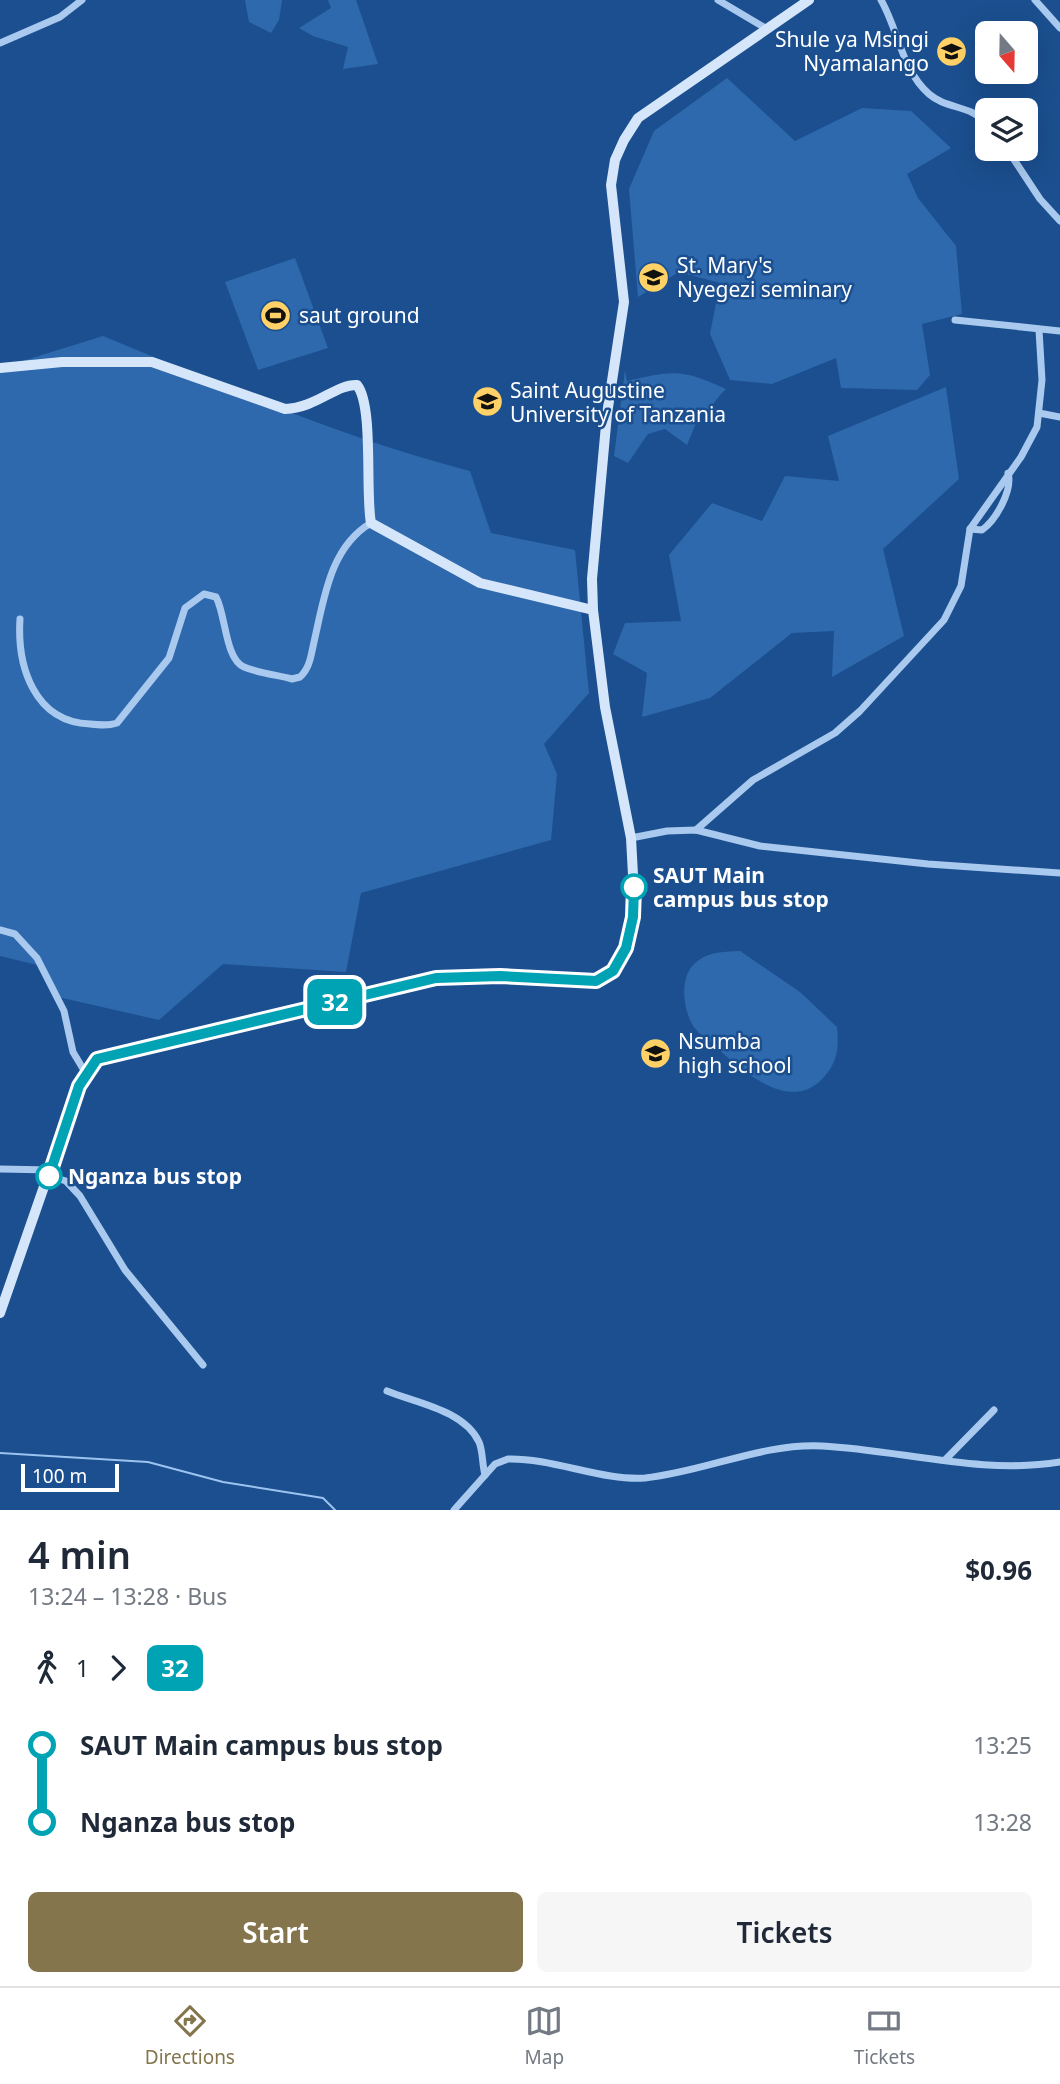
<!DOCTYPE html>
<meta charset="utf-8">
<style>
:root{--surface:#fff;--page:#f6f6f7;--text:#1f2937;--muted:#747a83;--line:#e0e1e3;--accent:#84754c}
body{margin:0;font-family:"Noto Sans",sans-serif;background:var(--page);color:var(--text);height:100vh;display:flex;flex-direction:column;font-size:26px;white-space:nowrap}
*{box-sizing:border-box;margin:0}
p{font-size:23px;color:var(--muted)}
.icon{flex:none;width:38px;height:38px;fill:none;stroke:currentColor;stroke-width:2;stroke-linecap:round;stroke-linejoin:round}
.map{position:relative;height:1510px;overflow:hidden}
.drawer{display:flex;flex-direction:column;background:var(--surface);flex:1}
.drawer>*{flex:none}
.badge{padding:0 14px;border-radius:10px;font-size:24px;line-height:46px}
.needle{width:46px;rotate:160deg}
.fabs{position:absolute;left:975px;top:21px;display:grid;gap:14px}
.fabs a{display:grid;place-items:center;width:63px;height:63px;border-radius:10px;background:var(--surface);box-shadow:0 7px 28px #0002;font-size:35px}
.scale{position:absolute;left:21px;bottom:18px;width:98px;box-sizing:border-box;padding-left:7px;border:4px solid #fff;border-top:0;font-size:19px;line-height:24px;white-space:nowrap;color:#fff;-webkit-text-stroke:5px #1b4f8f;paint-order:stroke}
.map>.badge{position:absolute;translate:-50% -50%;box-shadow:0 0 0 4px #fff}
.legs{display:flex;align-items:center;gap:10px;height:77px;padding:0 28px;font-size:23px}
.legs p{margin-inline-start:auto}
.head{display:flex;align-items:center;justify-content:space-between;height:119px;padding:0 28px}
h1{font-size:38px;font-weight:600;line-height:52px}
.primary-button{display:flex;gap:14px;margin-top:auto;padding:14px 28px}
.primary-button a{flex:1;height:80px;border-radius:10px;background:var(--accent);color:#fff;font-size:28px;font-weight:600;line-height:80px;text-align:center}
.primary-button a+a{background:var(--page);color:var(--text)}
ul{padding:0 28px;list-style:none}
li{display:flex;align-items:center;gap:24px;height:77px;font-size:26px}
li i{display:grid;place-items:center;width:10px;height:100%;margin:0 9px;background:currentColor}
li i::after{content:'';width:18px;height:18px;margin:-9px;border:5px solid;border-radius:50%;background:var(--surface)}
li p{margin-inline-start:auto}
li:first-child i{background:linear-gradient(#0000 50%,currentColor 0)}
li:last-child i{background:linear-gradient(currentColor 50%,#0000 0)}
.dock{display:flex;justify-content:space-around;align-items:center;height:98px;border-top:2px solid var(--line);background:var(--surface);font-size:19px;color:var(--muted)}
.dock a{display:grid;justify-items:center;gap:4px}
.dock .active{color:var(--accent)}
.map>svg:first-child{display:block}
.green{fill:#2e69ad}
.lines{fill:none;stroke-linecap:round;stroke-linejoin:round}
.stream{stroke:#9cc4f0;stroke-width:2}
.street{stroke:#a9c9ee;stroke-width:7}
.secondary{stroke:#d6e6fa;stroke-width:10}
.line-1-casing{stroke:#fff;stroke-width:16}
.line-1{stroke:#00a3b4;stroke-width:10}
.stop-1-dot{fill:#fff;stroke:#00a3b4;stroke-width:3.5}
.labels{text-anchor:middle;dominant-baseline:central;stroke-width:5;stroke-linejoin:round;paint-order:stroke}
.poi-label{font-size:21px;fill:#fff;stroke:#1b4f8f;text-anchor:start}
.stop-label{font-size:21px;font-weight:bold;fill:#fff;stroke:#1b4f8f;text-anchor:start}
</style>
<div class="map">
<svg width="1060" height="1510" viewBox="0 0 1060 1510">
<rect width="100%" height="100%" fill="#1b4f8f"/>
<g class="green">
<path d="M245 0H282L279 20 271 33 249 22Z"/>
<path d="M328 0H356L378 64 343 69 348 47 313 36 299 28 331 8Z"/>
<path d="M727 78 795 141 862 108 911 111 951 148 907 174 918 198 956 246 962 314 922 324 930 375 917 390 841 388 836 358 772 384 730 380 710 334 720 283 679 272 638 297 629 189 654 131Z"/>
<path d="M295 258 328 348 258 370 225 282Z"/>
<path d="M103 336C223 385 343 439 470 471L491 533 575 550 589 693 544 744 557 774 551 840 361 893 346 972 223 964 159 1020 58 997 37 965 0 956V368Z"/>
<path d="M625 370 627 381C673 370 683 369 726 389 715 399 712 410 699 416L687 445 665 429 648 434 628 463 614 456Z"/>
<path d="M946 387 959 479 883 549 904 636 832 677 834 631 792 633 710 698 642 717 647 673 613 654 625 623 681 621 669 555 712 503 762 521 785 476 839 481 828 436Z"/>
<path d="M740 951 800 992 837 1027C839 1047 838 1061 824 1077 791 1115 742 1071 715 1046 707 1039 696 1032 692 1024 682 1006 679 972 699 960 712 951 725 952 740 951Z"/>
</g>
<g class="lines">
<path class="stream" d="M0 1453 148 1462 223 1482 323 1498 335 1510"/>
<g class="street">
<path d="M718 0 767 29"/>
<path d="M881 0C898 29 902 71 929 94 946 109 970 105 987 123"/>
<path d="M1035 0 1060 28"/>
<path d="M0 43 60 17 82 0"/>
<path d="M1007 149 1040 199 1060 221"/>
<path d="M955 320 1060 331"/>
<path d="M1039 413 1060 417"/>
<path d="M970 529 982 530C996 520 1013 490 1008 473"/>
<path d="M20 619C17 666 34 722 90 724 99 725 108 726 117 723L169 658 185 608 204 594 216 597C226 615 225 659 244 667 258 673 277 675 292 679L300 677C310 668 311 655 314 642 324 599 330 547 371 523"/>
<path d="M696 830 753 780 835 733 860 711 944 620 961 586 970 529 1021 457 1037 427 1042 380 1039 330"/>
<path d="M631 838 667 831 696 830 760 846 928 864 1060 873"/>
<path d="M0 930 15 934 37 958 64 1011 73 1052 85 1072"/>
<path d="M0 1169 51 1170"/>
<path d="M49 1176 66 1181 80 1196 125 1270 203 1365"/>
<path d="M387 1391C416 1403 464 1410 479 1442 483 1451 482 1464 485 1475"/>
<path d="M945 1460 994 1410"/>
<path d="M454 1510 495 1464 508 1459C553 1458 602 1481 645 1478 704 1472 762 1443 822 1446 901 1450 981 1475 1060 1462"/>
</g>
<g class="secondary">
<path d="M0 368 62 362H152L285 409C316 408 336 384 357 385 374 406 365 493 371 523L480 583 593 610"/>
<path d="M0 1313 79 1086 97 1059 436 978 500 976 587 981 605 977 620 963 631 934 633 875 631 838 605 707 593 610 592 579 607 414 624 302 611 185 615 160 624 140 638 118 809 0"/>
</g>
</g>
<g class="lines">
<defs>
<path id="line-1" d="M49 1176 79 1086 97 1059 436 978 500 976 596 981 613 971 626 948 633 917 634 887"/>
</defs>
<use href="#line-1" class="line-1-casing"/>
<use href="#line-1" class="line-1"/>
</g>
<defs>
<symbol id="school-disc" viewBox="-11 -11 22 22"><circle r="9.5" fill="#ffd166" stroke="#1b4f8f"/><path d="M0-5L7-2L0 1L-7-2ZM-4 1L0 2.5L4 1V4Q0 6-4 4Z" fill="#111"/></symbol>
<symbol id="stadium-disc" viewBox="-11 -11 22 22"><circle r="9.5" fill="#ffd166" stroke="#1b4f8f"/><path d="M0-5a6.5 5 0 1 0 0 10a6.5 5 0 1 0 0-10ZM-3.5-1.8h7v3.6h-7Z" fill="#111"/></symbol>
<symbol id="university-disc" viewBox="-11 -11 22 22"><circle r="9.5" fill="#ffd166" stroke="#1b4f8f"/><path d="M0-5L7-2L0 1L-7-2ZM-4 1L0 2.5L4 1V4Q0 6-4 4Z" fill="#111"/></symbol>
</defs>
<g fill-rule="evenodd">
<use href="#school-disc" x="934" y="34" width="35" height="35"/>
<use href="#school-disc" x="636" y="260" width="35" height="35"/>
<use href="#stadium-disc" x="258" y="298" width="35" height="35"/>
<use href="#university-disc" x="470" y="384" width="35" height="35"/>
<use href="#school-disc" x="638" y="1036" width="35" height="35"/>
</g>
<g class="stop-1-dot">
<circle cx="634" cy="887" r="12"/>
<circle cx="49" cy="1176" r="12"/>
</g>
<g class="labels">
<g class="poi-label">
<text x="929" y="39" text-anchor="end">Shule ya Msingi<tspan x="929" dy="24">Nyamalango</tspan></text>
<text x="677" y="265">St. Mary's<tspan x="677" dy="24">Nyegezi seminary</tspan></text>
<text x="299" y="315">saut ground</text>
<text x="510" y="390">Saint Augustine<tspan x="510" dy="24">University of Tanzania</tspan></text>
<text x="678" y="1041">Nsumba<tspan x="678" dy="24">high school</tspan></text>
</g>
<g class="stop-label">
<text x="653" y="875">SAUT Main<tspan x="653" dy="24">campus bus stop</tspan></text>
<text x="68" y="1176">Nganza bus stop</text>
</g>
</g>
</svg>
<div class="fabs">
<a><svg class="needle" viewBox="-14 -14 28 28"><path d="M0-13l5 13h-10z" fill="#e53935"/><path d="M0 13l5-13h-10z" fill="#747a83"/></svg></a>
<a><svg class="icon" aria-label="layers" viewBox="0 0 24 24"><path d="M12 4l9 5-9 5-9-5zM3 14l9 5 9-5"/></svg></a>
</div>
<div class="scale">100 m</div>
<b class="badge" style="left:335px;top:1002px;background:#00a3b4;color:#fff">32</b>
</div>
<section class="drawer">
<div class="head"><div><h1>4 min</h1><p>13:24 – 13:28 · Bus</p></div><b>$0.96</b></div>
<div class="legs"><svg class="icon" aria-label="walk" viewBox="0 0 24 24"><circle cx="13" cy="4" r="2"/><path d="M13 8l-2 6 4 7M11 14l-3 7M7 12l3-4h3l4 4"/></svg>1<svg class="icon" aria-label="forward" viewBox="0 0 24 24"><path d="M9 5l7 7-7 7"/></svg><b class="badge" style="background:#00a3b4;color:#fff">32</b></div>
<ul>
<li><i style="color:#00a3b4"></i><b>SAUT Main campus bus stop</b><p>13:25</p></li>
<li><i style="color:#00a3b4"></i><b>Nganza bus stop</b><p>13:28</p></li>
</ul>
<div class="primary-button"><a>Start</a><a>Tickets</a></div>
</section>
<nav class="dock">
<a class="active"><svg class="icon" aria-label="directions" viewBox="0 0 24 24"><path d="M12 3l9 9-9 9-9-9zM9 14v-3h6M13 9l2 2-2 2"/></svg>Directions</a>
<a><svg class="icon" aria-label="map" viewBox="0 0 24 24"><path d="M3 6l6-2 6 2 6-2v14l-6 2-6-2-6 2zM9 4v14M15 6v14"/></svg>Map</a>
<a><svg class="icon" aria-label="tickets" viewBox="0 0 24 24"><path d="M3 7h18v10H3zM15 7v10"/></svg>Tickets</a>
</nav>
